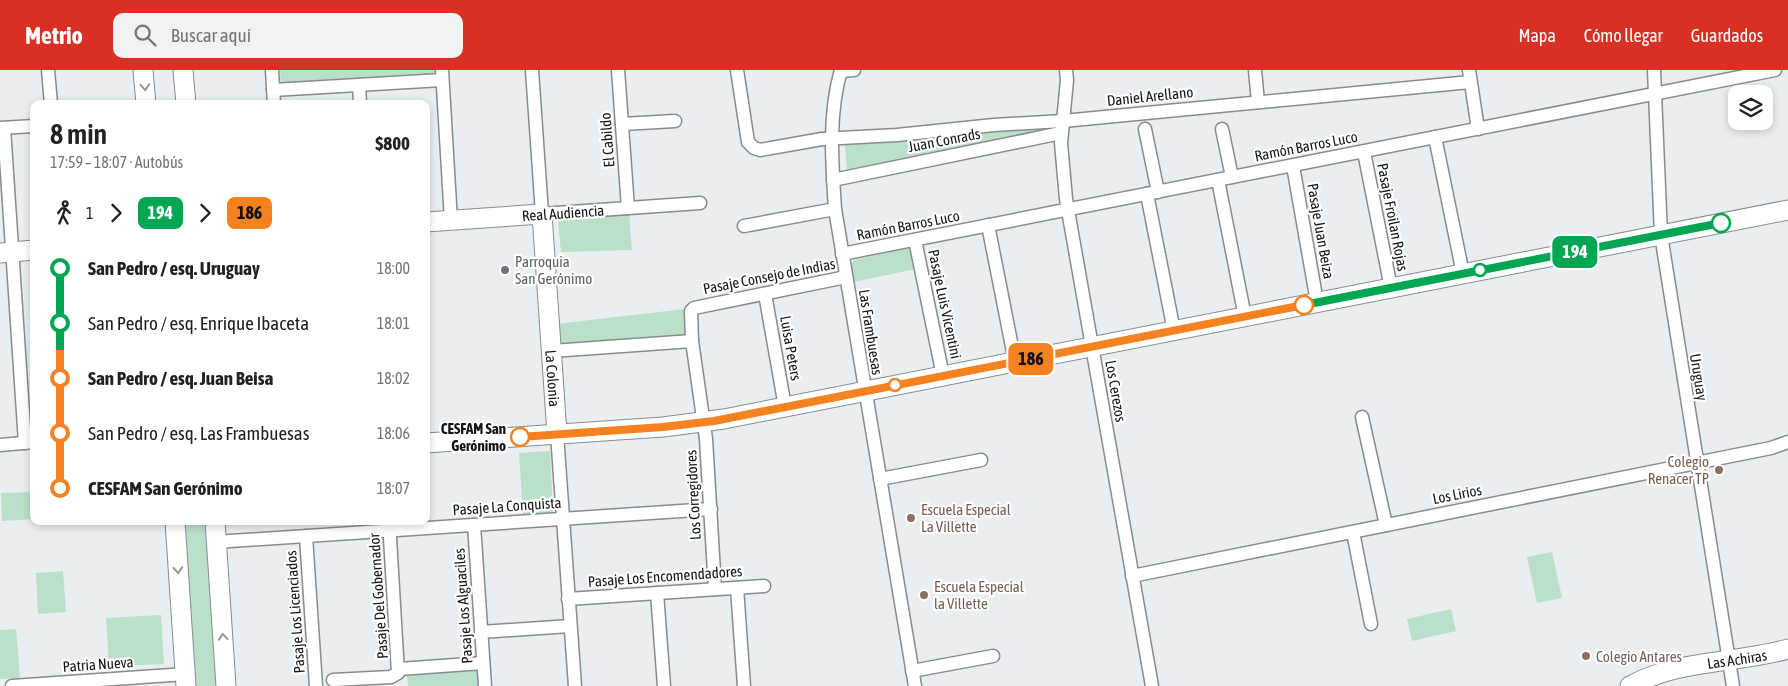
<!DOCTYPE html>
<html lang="es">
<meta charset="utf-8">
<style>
:root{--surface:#fff;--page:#f2f2f2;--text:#202124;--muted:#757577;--accent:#d93025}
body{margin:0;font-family:"Asap Condensed",sans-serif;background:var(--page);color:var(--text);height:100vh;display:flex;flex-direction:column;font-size:19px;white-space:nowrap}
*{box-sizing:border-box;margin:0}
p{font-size:16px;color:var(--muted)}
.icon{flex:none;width:28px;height:28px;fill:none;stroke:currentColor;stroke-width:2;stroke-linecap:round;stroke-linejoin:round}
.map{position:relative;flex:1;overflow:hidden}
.side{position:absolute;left:30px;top:30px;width:400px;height:425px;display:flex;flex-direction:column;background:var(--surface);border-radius:10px;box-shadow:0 2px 8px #0003}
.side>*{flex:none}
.badge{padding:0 10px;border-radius:8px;font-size:18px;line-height:32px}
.buttons{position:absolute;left:1728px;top:15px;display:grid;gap:10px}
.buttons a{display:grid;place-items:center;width:45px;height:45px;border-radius:10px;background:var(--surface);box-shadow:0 2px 8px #0003;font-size:25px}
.map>.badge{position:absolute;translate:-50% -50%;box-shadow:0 0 0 2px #fff}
.legs{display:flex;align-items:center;gap:8px;height:55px;padding:0 20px;font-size:16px}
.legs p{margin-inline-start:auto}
.head{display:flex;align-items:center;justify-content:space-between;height:85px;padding:0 20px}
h1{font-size:28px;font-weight:600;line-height:38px}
ul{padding:0 20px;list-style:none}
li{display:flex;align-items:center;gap:18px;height:55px;font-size:19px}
li i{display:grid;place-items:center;width:8px;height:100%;margin:0 6px;background:currentColor}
li i::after{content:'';width:12px;height:12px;margin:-6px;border:4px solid;border-radius:50%;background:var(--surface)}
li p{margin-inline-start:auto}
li:first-child i{background:linear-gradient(#0000 50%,currentColor 0)}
li:last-child i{background:linear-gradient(currentColor 50%,#0000 0)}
header{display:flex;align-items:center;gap:30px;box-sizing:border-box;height:70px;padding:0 25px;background:var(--accent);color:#fff}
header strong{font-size:24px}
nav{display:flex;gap:28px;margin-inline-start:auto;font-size:18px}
.search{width:350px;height:45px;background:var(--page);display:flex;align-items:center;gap:12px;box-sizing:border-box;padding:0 18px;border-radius:10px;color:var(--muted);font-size:19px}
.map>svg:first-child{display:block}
.green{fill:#bae0c9}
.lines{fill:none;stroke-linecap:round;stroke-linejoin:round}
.street-casing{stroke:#878b8e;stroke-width:15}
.secondary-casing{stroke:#878b8e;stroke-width:21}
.street{stroke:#fff;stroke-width:12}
.secondary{stroke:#fff;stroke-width:19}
.oneway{stroke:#959696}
.line-1-casing{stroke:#fff;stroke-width:11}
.line-2-casing{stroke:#fff;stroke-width:11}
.line-1{stroke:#00a651;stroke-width:8}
.line-2{stroke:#f58220;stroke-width:8}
.stop-1-dot{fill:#fff;stroke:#00a651;stroke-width:2.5}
.worship-dot{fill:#6b7280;stroke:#fff;stroke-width:2}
.stop-2-dot{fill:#fff;stroke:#f58220;stroke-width:2.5}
.education-dot{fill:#8d6e63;stroke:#fff;stroke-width:2}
.labels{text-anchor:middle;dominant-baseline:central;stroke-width:4.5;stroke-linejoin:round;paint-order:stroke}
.street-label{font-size:15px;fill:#131516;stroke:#fff}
.worship-label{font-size:15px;fill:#5b616d;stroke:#fff;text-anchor:start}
.stop-label{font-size:15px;font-weight:bold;fill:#131516;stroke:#fff;text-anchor:end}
.education-label{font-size:15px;fill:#785e54;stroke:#fff;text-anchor:start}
</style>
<header>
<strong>Metrio</strong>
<div class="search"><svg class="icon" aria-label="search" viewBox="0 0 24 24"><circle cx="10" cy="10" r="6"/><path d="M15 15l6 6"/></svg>Buscar aquí</div>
<nav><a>Mapa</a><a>Cómo llegar</a><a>Guardados</a></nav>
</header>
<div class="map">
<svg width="1788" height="616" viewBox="0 0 1788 616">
<rect width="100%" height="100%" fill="#e9eef1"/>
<g class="green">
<path d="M280 0H436L437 9 281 17Z"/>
<path d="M1048 54 1049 61 847 102 845 75Z"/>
<path d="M629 143 632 180 561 182 558 150Z"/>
<path d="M909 178 913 183 915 199 854 212 851 194 854 190Z"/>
<path d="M685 239 688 268 558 278 556 254Z"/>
<path d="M550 381 553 443 523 445 519 383Z"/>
<path d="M34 422V449L2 451 1 423Z"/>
<path d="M180 451H208L219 616H192Z"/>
<path d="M1552 482 1562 528 1537 533 1527 487Z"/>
<path d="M63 501 66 542 38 544 36 503Z"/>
<path d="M1451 539 1456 561 1412 571 1407 549Z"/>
<path d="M161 545 164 594 109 596 106 548Z"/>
<path d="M16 559 20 608 0 609V560Z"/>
<path d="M477 600 478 616H408L407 605Z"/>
</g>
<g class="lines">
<defs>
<g id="street">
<path d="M48 0 51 34"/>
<path d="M272 0 274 34"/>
<path d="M442 0 451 151"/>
<path d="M532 0 542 144 700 133"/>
<path d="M618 0 628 138"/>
<path d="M737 0 748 72 754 78 760 80 822 69 897 65 994 55 1063 51 1470 12"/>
<path d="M841 0C828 45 832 93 835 139L915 616"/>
<path d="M1066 0 1067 10 1061 73 1066 129 1152 616"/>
<path d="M1255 0 1258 32"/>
<path d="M1469 0 1478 59"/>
<path d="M1654 0 1661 165 1733 616"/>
<path d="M841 1 854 0"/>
<path d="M359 15 360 34"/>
<path d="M273 20 442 10"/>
<path d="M622 54 675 51"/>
<path d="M0 58 34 56"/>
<path d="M4 58 25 373"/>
<path d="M1145 59 1158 122"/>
<path d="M1222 59 1232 107"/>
<path d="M1435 67 1463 204"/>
<path d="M1364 82 1391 218"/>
<path d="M1293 96 1317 232"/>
<path d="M833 110 1061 63"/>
<path d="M1218 110 1245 247"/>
<path d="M1147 124 1174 261"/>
<path d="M988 155 1015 292"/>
<path d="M744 156 835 139"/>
<path d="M915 170 943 306"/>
<path d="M842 184 1775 0"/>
<path d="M765 224 785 337"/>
<path d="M552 281 692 271"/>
<path d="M1362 347 1386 455"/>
<path d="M557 364 575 616"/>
<path d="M0 375 34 372"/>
<path d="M880 409 981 390"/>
<path d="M474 455 485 616"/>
<path d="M1353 462 1371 554"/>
<path d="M306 466 316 616"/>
<path d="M216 472 711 439"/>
<path d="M1132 506 1771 378 1788 372"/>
<path d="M737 518 744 616"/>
<path d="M715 519 706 369 692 271 691 241 694 238 846 207"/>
<path d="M657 523 664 616"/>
<path d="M568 529 764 516"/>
<path d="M481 562 570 556"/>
<path d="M399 599 483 593"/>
<path d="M912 601 993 586"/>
<path d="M333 610 391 607 398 603 389 451"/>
<path d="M12 616 186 604"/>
</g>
<g id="secondary">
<path d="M143 0 146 34"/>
<path d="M183 0 186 34"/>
<path id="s1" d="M426 152 542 144 557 364"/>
<path d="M0 183 34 180"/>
<path d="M426 373 663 357 724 349 1788 140"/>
<path d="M175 451 186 616"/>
<path d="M215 451 226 616"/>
<path id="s2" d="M1630 616C1679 589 1735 594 1788 579"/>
</g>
</defs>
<use href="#street" class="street-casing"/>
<use href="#secondary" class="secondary-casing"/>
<use href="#street" class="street"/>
<use href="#secondary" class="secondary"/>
</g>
<defs><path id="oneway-chevron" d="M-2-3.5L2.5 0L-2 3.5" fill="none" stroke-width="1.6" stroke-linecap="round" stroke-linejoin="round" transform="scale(1.25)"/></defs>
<g class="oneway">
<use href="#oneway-chevron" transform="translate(145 17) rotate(86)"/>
<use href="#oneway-chevron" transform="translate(178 500) rotate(86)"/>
<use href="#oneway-chevron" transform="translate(223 567) rotate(-94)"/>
</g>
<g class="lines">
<defs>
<path id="line-1" d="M1304 235 1721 153"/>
<path id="line-2" d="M520 367 663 357 714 351 1304 235"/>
</defs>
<use href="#line-1" class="line-1-casing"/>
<use href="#line-2" class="line-2-casing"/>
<use href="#line-1" class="line-1"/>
<use href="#line-2" class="line-2"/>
</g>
<g class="stop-1-dot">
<circle cx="1721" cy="153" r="9"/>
<circle cx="1480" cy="200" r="6"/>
</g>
<circle class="worship-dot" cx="505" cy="200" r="5"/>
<g class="stop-2-dot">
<circle cx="1304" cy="235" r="9"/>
<circle cx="895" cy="315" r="6"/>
<circle cx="520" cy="367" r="9"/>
</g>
<g class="education-dot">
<circle cx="1719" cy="400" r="5"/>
<circle cx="911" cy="448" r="5"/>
<circle cx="924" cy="525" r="5"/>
<circle cx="1586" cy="586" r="5"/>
</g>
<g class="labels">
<g class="street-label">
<text transform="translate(1150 26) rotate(-6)">Daniel Arellano</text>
<text transform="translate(607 70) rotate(-94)">El Cabildo</text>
<text transform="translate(944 70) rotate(-11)">Juan Conrads</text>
<text transform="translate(1306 76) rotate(-11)">Ramón Barros Luco</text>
<text transform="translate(563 143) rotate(-4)">Real Audiencia</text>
<text transform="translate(1393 147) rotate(79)">Pasaje Froilan Rojas</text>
<text transform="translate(908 155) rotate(-11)">Ramón Barros Luco</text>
<text transform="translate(1321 161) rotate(80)">Pasaje Juan Beiza</text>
<text transform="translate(769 206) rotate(-11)">Pasaje Consejo de Indias</text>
<text transform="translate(945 234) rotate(78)">Pasaje Luis Vicentini</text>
<text transform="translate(871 262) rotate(81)">Las Frambuesas</text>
<text transform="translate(791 278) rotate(80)">Luisa Peters</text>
<text transform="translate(1699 307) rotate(81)">Uruguay</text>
<text stroke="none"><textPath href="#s1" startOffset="281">La Colonia</textPath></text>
<text transform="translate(1116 321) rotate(80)">Los Cerezos</text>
<text transform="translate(1457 424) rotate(-11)">Los Lirios</text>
<text transform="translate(693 425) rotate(-93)">Los Corregidores</text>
<text transform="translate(507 436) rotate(-4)">Pasaje La Conquista</text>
<text transform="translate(665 506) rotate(-4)">Pasaje Los Encomendadores</text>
<text transform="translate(378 526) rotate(-94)">Pasaje Del Gobernador</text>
<text transform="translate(463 536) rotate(-94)">Pasaje Los Alguaciles</text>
<text transform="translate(295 542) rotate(-94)">Pasaje Los Licenciados</text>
<text stroke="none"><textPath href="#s2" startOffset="111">Las Achiras</textPath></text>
<text transform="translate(98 594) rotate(-4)">Patria Nueva</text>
</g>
<g class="worship-label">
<text x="515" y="191">Parroquia<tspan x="515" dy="17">San Gerónimo</tspan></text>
</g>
<g class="stop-label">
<text x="506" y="358">CESFAM San<tspan x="506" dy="17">Gerónimo</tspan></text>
</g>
<g class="education-label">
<text x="1709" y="391" text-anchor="end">Colegio<tspan x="1709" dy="17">Renacer TP</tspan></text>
<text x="921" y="439">Escuela Especial<tspan x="921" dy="17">La Villette</tspan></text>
<text x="934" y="516">Escuela Especial<tspan x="934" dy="17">la Villette</tspan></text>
<text x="1596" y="586">Colegio Antares</text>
</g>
</g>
</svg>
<div class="buttons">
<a><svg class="icon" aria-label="layers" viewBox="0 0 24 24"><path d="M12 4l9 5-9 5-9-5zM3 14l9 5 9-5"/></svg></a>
</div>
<b class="badge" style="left:1575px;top:182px;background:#00a651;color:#fff">194</b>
<b class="badge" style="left:1031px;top:289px;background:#f58220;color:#111">186</b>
<section class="side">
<div class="head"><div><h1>8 min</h1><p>17:59 – 18:07 · Autobús</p></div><b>$800</b></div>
<div class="legs"><svg class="icon" aria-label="walk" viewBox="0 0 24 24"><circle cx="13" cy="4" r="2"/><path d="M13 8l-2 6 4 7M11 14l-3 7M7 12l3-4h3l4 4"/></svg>1<svg class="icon" aria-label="forward" viewBox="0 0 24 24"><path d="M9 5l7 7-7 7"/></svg><b class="badge" style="background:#00a651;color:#fff">194</b><svg class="icon" aria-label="forward" viewBox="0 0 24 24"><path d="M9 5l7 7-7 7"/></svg><b class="badge" style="background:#f58220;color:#111">186</b></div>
<ul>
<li><i style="color:#00a651"></i><b>San Pedro / esq. Uruguay</b><p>18:00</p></li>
<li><i style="color:#00a651"></i><span>San Pedro / esq. Enrique Ibaceta</span><p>18:01</p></li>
<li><i style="color:#f58220"></i><b>San Pedro / esq. Juan Beisa</b><p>18:02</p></li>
<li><i style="color:#f58220"></i><span>San Pedro / esq. Las Frambuesas</span><p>18:06</p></li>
<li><i style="color:#f58220"></i><b>CESFAM San Gerónimo</b><p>18:07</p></li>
</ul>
</section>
</div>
